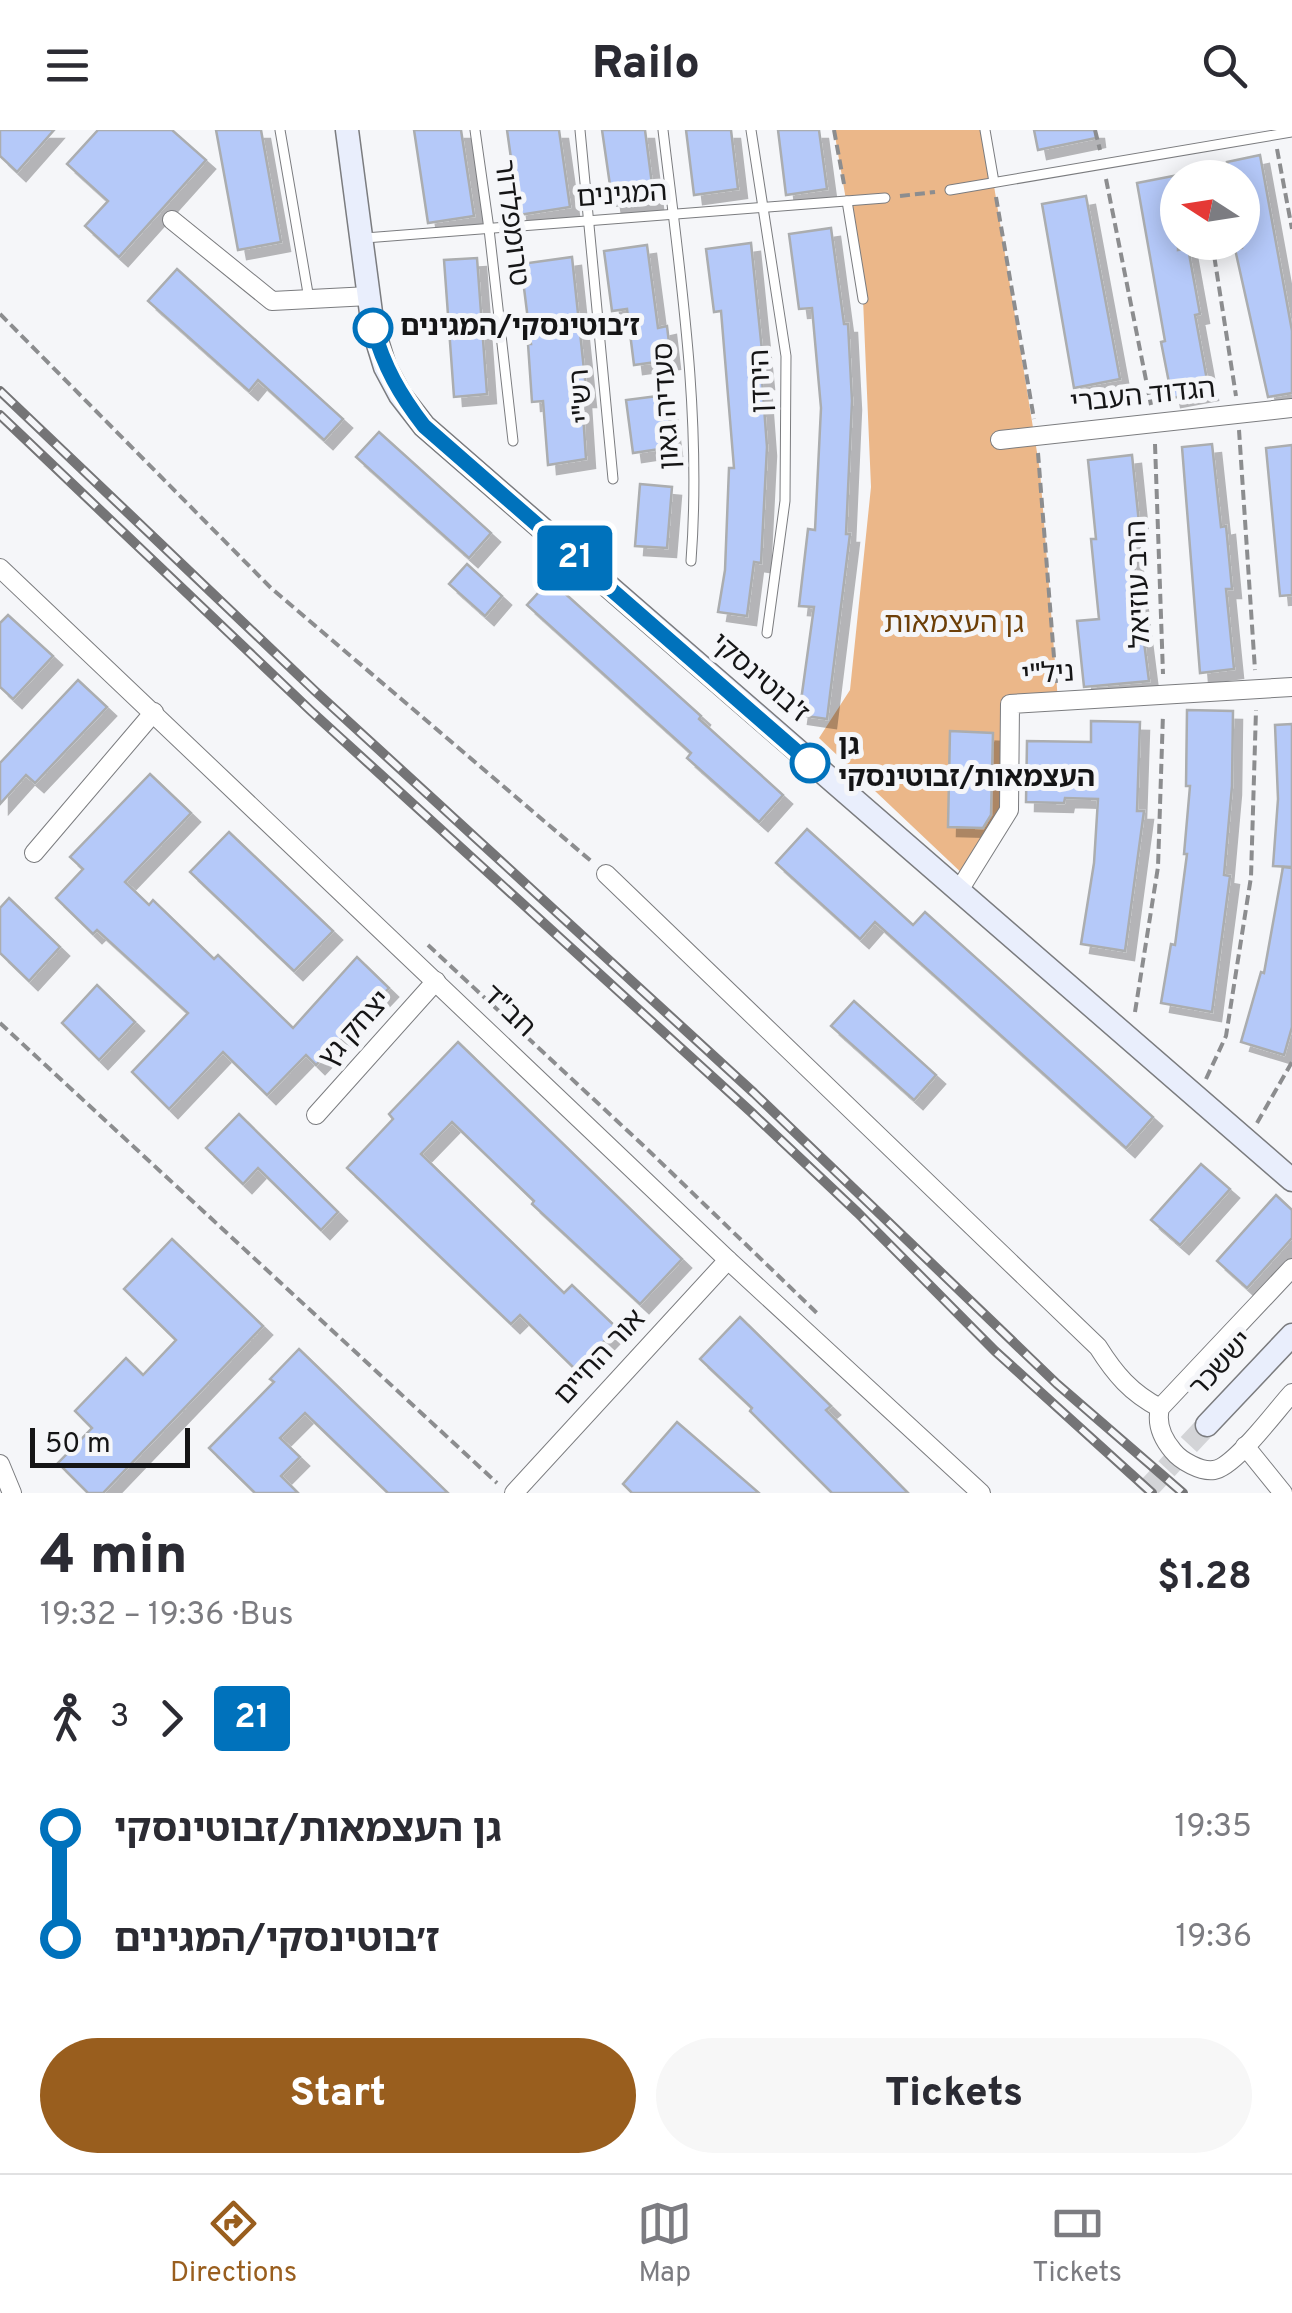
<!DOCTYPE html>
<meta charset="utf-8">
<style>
:root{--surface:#fff;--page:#f7f7f7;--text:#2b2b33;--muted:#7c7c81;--line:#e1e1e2;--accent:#995e1e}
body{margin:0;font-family:Overpass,"Noto Sans Hebrew",sans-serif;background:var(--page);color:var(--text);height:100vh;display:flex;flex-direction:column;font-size:38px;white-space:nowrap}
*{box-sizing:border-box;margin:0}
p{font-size:32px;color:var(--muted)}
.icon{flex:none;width:55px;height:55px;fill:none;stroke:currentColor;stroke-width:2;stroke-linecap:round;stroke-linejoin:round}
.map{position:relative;height:1363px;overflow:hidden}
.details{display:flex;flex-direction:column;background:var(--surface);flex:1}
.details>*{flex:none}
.badge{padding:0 20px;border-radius:8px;font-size:35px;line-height:65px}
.needle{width:65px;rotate:282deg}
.controls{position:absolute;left:1160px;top:30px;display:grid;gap:20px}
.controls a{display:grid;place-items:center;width:100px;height:100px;border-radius:50%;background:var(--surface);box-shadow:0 5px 25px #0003;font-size:50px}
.scale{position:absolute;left:30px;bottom:25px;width:160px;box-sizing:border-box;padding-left:10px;border:5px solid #151516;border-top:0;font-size:28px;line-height:35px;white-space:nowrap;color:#151516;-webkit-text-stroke:8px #f5f6f9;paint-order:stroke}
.map>.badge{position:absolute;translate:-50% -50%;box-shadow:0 0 0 5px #fff}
.legs{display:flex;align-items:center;gap:15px;height:110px;padding:0 40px;font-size:32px}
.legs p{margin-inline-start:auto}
.summary{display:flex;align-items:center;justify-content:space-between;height:170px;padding:0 40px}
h1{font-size:55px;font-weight:800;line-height:75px}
.cta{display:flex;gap:20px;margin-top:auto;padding:20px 40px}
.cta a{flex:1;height:115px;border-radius:60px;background:var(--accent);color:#fff;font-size:40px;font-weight:800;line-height:115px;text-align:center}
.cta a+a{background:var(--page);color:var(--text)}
ul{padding:0 40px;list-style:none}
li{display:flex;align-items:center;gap:35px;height:110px;font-size:38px}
li i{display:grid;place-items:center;width:15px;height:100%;margin:0 12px;background:currentColor}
li i::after{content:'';width:25px;height:25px;margin:-12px;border:8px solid;border-radius:50%;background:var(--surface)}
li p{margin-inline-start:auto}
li:first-child i{background:linear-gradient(#0000 50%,currentColor 0)}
li:last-child i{background:linear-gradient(currentColor 50%,#0000 0)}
header{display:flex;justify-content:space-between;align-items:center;height:130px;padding:0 40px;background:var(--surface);font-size:45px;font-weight:800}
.menu{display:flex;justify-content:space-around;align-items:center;height:140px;border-top:2px solid var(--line);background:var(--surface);font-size:28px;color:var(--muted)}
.menu a{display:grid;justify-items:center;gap:5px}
.menu .selected{color:var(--accent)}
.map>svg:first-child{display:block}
.green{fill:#ebb789}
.building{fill:#b5c9f9;stroke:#abadaf;stroke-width:2.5;filter:url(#shadow)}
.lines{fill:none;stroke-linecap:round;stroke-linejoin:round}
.secondary-tunnel{stroke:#d3d4d7;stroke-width:22;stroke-dasharray:22 11;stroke-linecap:butt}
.lane-casing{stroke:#7b7c7f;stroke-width:11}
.street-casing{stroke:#7b7c7f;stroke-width:20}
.secondary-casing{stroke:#7b7c7f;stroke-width:25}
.path{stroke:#8c8d8f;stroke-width:4;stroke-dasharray:10 5;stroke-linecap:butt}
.lane{stroke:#fff;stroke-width:9}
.street{stroke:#fff;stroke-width:18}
.secondary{stroke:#e9eefc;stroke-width:22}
.rail-casing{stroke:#747476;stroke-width:10}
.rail{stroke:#f5f6f9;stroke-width:6;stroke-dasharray:19;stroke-linecap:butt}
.line-1-casing{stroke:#fff;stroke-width:22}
.line-1{stroke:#0072bc;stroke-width:15}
.stop-1-dot{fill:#fff;stroke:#0072bc;stroke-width:5}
.labels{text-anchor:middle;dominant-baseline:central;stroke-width:10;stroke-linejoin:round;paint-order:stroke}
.street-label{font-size:28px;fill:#151516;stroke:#f5f6f9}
.stop-label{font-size:28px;font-weight:bold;fill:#151516;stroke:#f5f6f9;text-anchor:start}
.park-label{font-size:28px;fill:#6d3f08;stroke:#f5f6f9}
</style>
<header><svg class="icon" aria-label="menu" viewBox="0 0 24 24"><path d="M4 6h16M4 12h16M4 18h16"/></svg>Railo<svg class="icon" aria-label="search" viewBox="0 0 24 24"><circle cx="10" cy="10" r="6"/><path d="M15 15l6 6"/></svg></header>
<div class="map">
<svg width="1292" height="1363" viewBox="0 0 1292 1363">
<defs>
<filter id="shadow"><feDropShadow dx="9" dy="9" stdDeviation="0" flood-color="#0004"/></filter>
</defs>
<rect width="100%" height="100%" fill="#f5f6f9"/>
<path class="green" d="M834 0H985L1040 341 1058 571 1010 575 1009 680 967 748 819 608 850 560 871 357 863 169Z"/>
<g class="building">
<path d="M0 0H54L17 42 0 26Z"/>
<path d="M98 0H172L206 30 119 127 85 96 108 71 67 34Z"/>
<path d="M216 0H261L281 112 238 120Z"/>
<path d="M414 0H461L474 86 428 93Z"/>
<path d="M507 0H559L570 77 519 85Z"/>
<path d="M602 0H645L654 70 613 76Z"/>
<path d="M686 0H731L738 59 694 65Z"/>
<path d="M778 0H819L827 59 786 65Z"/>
<path d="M1034 0H1095L1096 8 1038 20Z"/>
<path d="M1260 25 1292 201V263L1268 267 1235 119 1242 118V48H1230L1227 32Z"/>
<path d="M1178 45V120L1188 118 1200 184 1195 185 1209 261 1172 268 1161 212 1165 211 1137 53Z"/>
<path d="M1086 66 1120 249 1074 258 1042 74Z"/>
<path d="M831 98 844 194H848L852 271 846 404H850L827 589 799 585 814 477 799 476 808 399 815 400 821 278 812 178 799 179 789 104Z"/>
<path d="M751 113 765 250H762L767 317 761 433 754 432 747 486 718 482 725 440 729 338H734L721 181 714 182 706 119Z"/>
<path d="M647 115 658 198 667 196 671 230 634 235 627 179 612 181 604 121Z"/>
<path d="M572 127 587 268H582L586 329 548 335 543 271 532 272 528 214H531L521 134Z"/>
<path d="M477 128 487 264 454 267 444 130Z"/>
<path d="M177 139 343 289 324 310 258 250 249 261 148 171Z"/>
<path d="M666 265 673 317 633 323 626 270Z"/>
<path d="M379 302 491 403 469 428 356 327Z"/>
<path d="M1212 314 1221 397 1226 396 1232 459H1226L1234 539 1200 543 1182 317Z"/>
<path d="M1292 315V465L1280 466 1266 318Z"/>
<path d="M1132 325 1139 393 1129 394 1149 551 1084 557 1077 491 1099 489 1091 409H1096L1088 330Z"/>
<path d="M640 354 672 357 667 418 635 416Z"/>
<path d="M467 434 502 466 485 486 449 454Z"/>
<path d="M550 450 701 586 699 589 783 665 759 692 687 628 691 623 527 475Z"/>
<path d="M8 485 53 526 13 569 0 557V493Z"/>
<path d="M78 550 107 577 35 653 26 645 0 674V633Z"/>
<path d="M1187 580 1233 581 1232 656 1224 745 1230 746 1212 882 1161 873 1171 814 1175 815 1187 724H1184L1190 656H1186Z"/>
<path d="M1091 591 1140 592 1137 681H1144L1125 821 1081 814 1094 733 1098 669 1065 668 1064 673 1026 672 1027 611 1091 612Z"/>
<path d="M1292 594V737L1273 736 1278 669 1275 595Z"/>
<path d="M950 601 993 603 991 685 983 698 948 697Z"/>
<path d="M150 644 191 683 125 752 149 775 153 770 214 829 218 825 293 898 357 827 389 858 316 935 306 925 267 965 223 922 169 979 132 942 188 883 97 800 93 804 56 768 83 739 70 727Z"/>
<path d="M807 699 913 795 925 782 1153 987 1126 1018 875 792 860 809 776 733Z"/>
<path d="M229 702 333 801 294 841 190 742Z"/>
<path d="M1283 737 1292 738V897L1284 925 1241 912 1261 842 1264 843Z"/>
<path d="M9 768 60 817 29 851 0 823V778Z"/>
<path d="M97 855 135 892 99 930 62 893Z"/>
<path d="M854 871 936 945 914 970 831 896Z"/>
<path d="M458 912 682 1129 640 1174 532 1074 534 1071 452 992 421 1024 564 1163 572 1155 617 1198 576 1240 520 1185 511 1194 347 1038 393 989 389 984Z"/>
<path d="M239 984 338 1082 321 1100 258 1038 243 1054 206 1018Z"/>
<path d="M1201 1034 1230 1059 1180 1115 1151 1090Z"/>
<path d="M1276 1065 1292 1080V1108L1247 1158 1217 1131Z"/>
<path d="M172 1109 263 1196 103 1363H88L58 1333 92 1298 75 1281 126 1228 143 1245 176 1210 124 1159Z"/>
<path d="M740 1187 831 1276 826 1280 908 1363H832L750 1281 752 1278 700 1229Z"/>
<path d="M299 1219 448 1363H388L305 1283 280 1308 300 1327 281 1346 298 1363H255L209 1318 274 1252 270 1249Z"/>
<path d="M677 1292 759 1363H632L623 1354Z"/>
</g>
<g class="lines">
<path class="secondary-tunnel" d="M1144 1363 1207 1295"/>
<defs>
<g id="lane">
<path d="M280 0 309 169"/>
<path d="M475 0 489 99 513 311"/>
<path d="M580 0 613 349"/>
<path d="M663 0C680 143 702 286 691 431"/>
<path d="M751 0 786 226 785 371 767 503"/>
<path d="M985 0 994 52"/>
<path d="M950 60 1292 2"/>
<path d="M847 71 863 169"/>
<path d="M365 108 885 68"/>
</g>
<g id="street">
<path d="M172 90 272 171 369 166"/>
<path d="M1000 310 1292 278"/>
<path d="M0 438 728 1130 981 1363"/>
<path d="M34 723 154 582"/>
<path d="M606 744 1098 1217C1115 1244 1131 1263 1160 1278"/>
<path d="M958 762 1009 680 1010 574 1292 557"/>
<path d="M316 985 436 851"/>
<path d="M1292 1138 1160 1278C1156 1294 1162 1308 1173 1321 1181 1331 1201 1342 1214 1340 1235 1337 1277 1279 1292 1263"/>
<path d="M1245 1316 1283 1363"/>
<path d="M0 1334 12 1363"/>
<path d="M514 1363 728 1130"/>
</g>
<g id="secondary">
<path d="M347 0 373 198 385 237 400 265 424 296 1292 1050"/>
<path d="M1207 1295 1292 1205"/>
</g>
</defs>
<use href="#lane" class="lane-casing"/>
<use href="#street" class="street-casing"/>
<use href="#secondary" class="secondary-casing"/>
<g class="path">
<path d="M834 0 844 54"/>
<path d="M1095 0 1100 20"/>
<path d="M1277 19 1292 99"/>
<path d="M1200 34 1202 48"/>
<path d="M1106 49 1151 275"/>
<path d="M900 66 935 62"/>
<path d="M996 67 1034 289"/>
<path d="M1212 112 1236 266"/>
<path d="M0 184 271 458 591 731"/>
<path d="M1239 300 1255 540"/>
<path d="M1155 314 1163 544"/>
<path d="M1038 323 1056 553"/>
<path d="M428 815 646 1018 820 1186"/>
<path d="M1135 882 1158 737 1163 584"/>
<path d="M0 893 497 1353"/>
<path d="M1206 949 1226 906 1251 747 1256 580"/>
<path d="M1257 993 1292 932"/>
</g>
<use href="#lane" class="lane"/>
<use href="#street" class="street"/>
<use href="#secondary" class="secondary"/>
<defs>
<g id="rail">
<path d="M0 261 315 561 754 963 1057 1254 1183 1363"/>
<path d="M0 285 312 582 751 982 858 1083 995 1221 1152 1363"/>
</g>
</defs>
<use href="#rail" class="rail-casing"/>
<use href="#rail" class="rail"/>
</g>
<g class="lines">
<defs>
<path id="line-1" d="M373 198C384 237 400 265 424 296L810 633"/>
</defs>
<use href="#line-1" class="line-1-casing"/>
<use href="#line-1" class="line-1"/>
</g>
<g class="stop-1-dot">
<circle cx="373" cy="198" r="18"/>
<circle cx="810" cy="633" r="18"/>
</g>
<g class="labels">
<g class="street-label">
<text transform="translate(622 66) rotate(-4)">המגינים</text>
<text transform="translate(510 93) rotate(83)">טרומפלדור</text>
<text transform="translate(762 251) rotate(-92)">הירדן</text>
<text transform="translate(583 266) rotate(-95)">רש"י</text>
<text transform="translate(1143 267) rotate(-6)">הגדוד העברי</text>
<text transform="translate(668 276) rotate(-93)">סעדיה גאון</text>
<text transform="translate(1140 454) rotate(-92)">הרב עוזיאל</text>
<text transform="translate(1048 545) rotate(-4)">ניל"י</text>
<text transform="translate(759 549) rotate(41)">ז'בוטינסקי</text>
<text transform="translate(508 882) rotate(44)">חב"ד</text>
<text transform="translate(356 900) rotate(-48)">יצחק גץ</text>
<text transform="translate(601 1228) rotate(-47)">אור החיים</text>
<text transform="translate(1222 1235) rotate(-47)">יששכר</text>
</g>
<g class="stop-label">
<text x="400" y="198">ז׳בוטינסקי/המגינים</text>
<text x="838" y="617">גן<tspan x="838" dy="32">העצמאות/זבוטינסקי</tspan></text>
</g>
<g class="park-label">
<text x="954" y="495">גן העצמאות</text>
</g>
</g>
</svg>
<div class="controls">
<a><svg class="needle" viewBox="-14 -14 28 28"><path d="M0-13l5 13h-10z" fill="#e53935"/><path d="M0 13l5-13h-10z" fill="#7c7c81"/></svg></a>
</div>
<div class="scale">50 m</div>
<b class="badge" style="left:575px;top:428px;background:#0072bc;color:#fff">21</b>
</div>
<section class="details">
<div class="summary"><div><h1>4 min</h1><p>19:32 – 19:36 · Bus</p></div><b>$1.28</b></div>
<div class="legs"><svg class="icon" aria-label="walk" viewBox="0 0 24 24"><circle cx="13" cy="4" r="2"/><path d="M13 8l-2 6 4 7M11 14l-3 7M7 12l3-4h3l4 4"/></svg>3<svg class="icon" aria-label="forward" viewBox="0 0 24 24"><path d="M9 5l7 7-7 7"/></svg><b class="badge" style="background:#0072bc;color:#fff">21</b></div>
<ul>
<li><i style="color:#0072bc"></i><b>גן העצמאות/זבוטינסקי</b><p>19:35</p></li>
<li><i style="color:#0072bc"></i><b>ז׳בוטינסקי/המגינים</b><p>19:36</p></li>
</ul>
<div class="cta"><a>Start</a><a>Tickets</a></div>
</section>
<nav class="menu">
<a class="selected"><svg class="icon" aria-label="directions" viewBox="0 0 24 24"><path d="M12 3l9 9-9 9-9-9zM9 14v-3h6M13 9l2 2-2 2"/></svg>Directions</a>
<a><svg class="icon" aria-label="map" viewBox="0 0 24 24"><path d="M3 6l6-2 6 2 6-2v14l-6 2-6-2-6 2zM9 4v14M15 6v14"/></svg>Map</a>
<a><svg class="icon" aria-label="tickets" viewBox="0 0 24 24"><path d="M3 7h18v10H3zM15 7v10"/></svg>Tickets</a>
</nav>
